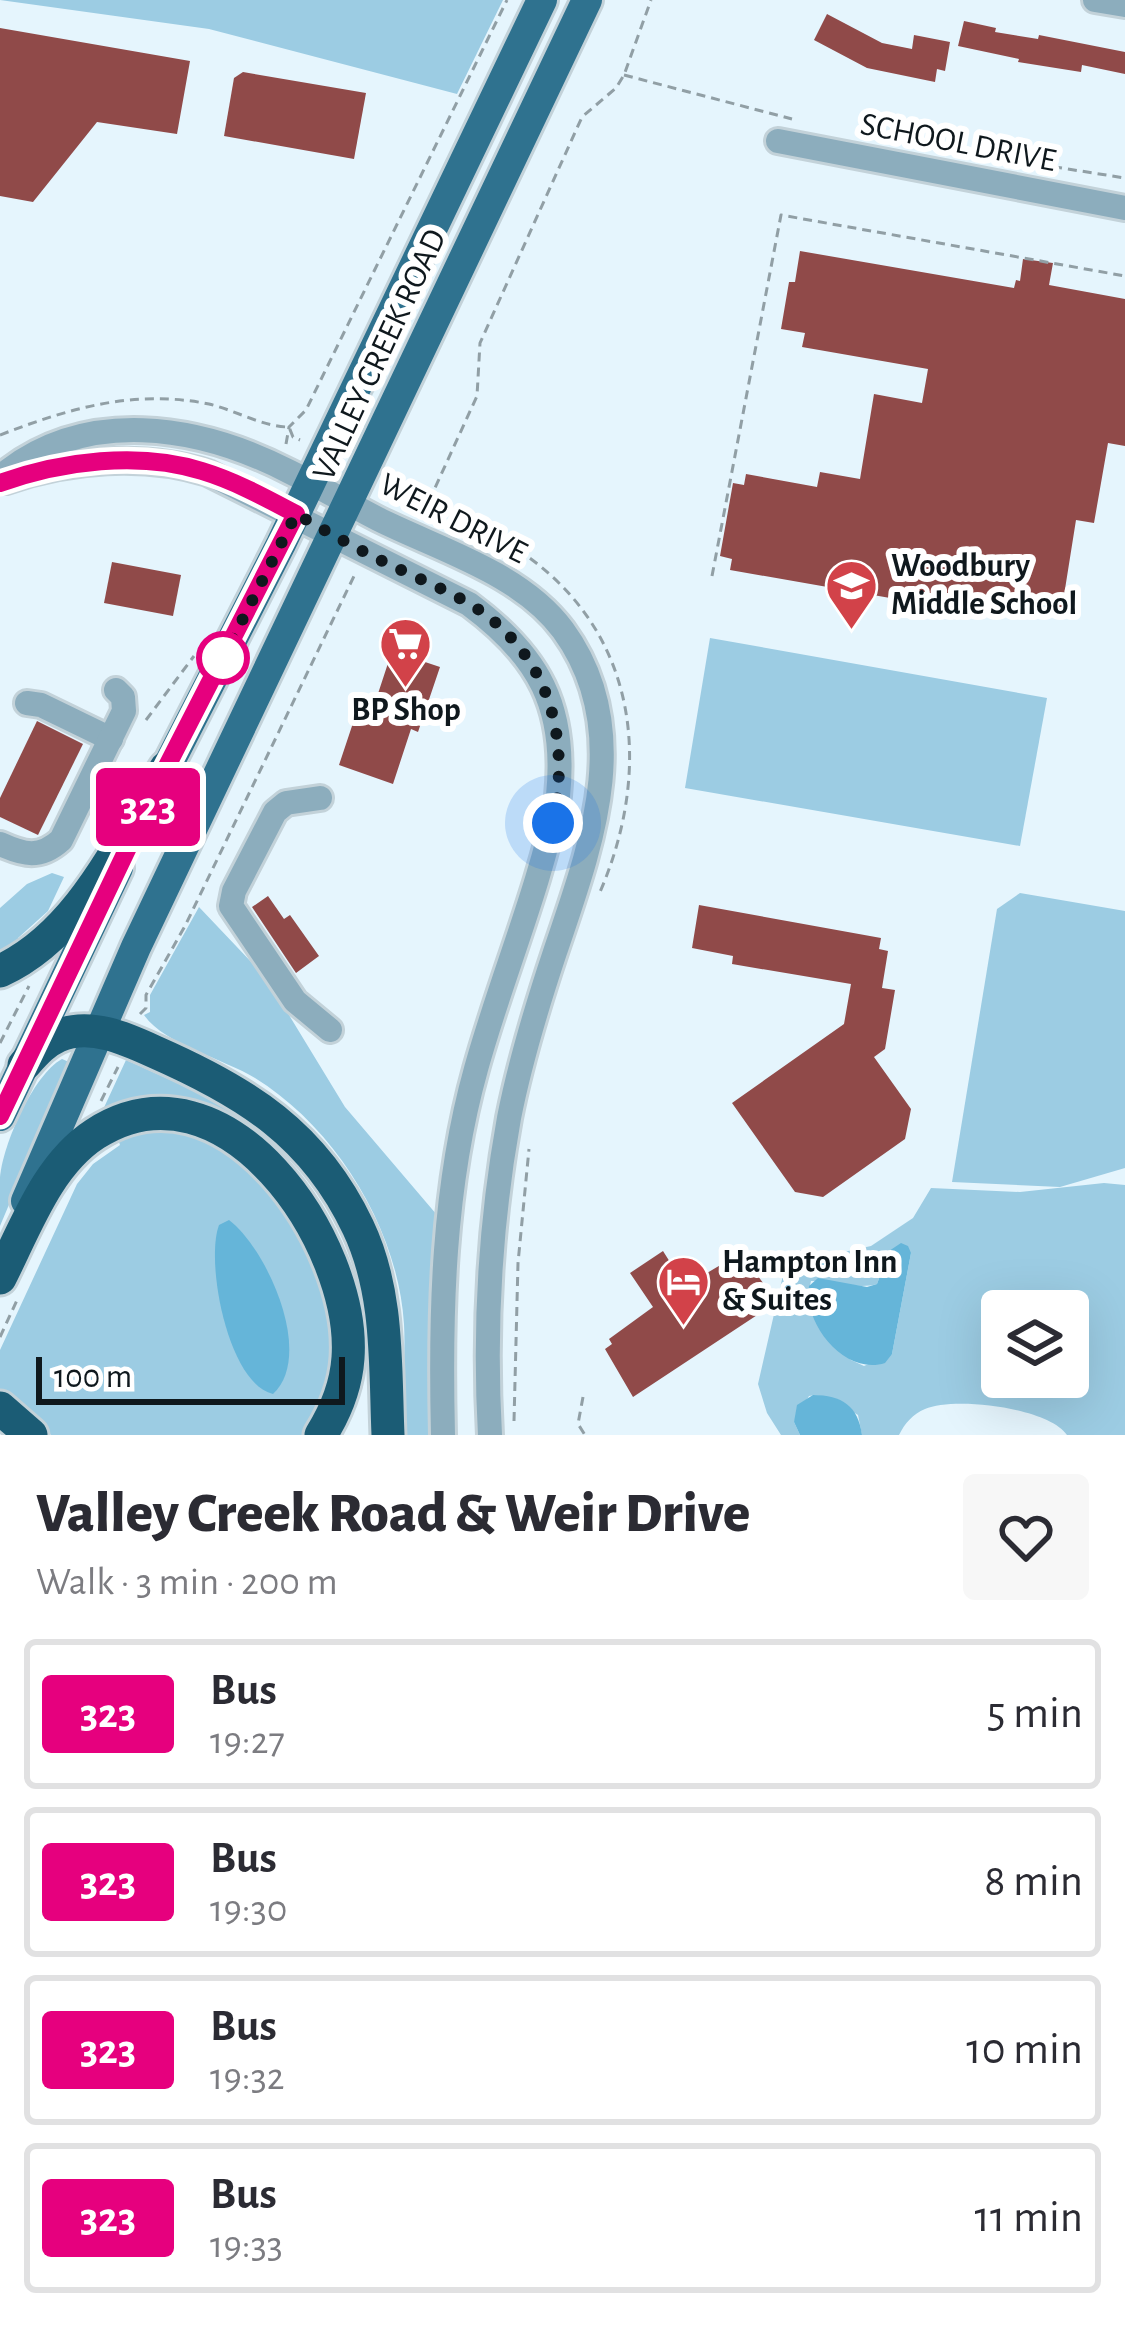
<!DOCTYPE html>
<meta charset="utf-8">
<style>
:root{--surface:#fff;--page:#f7f7f7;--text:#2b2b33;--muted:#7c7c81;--line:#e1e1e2}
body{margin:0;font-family:"Alegreya Sans",sans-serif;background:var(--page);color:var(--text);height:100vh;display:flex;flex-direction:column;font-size:45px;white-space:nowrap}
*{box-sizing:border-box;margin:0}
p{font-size:39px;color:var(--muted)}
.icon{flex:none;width:66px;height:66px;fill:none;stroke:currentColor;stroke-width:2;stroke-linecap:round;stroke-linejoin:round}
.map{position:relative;height:1435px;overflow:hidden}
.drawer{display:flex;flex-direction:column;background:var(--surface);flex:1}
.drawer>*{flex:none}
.badge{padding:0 24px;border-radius:9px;font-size:42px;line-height:78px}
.fabs{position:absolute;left:981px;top:1290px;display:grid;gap:24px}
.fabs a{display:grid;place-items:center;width:108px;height:108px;border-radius:12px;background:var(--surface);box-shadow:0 12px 48px #0002;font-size:60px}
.scale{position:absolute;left:36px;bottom:30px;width:309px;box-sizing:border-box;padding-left:12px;border:6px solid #0f181d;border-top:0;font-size:33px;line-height:42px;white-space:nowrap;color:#0f181d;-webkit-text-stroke:9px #fff;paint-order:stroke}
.you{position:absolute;width:60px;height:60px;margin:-30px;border:9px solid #fff;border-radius:50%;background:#1a73e8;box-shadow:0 0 0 18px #1a73e833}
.map>.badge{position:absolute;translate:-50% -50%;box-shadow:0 0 0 6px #fff}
.round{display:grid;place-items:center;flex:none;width:126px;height:126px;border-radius:12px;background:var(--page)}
.summary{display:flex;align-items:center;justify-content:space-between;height:204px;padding:0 36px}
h1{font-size:57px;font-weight:800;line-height:90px}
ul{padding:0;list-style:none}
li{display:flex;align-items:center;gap:36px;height:150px;margin:0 24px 18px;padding:0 12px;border:6px solid var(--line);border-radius:12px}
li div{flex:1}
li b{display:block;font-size:45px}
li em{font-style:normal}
li .badge{min-width:132px;font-weight:700;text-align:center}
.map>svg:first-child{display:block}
.green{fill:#9ccce3;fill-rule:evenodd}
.water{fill:#65b5d9}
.building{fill:#904a49}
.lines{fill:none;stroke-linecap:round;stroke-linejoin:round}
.minor-casing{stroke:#c3d2d9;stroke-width:30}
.major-casing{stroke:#c3d2d9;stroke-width:36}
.highway-casing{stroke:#c3d2d9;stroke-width:39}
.path{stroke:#919fa5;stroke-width:3;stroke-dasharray:9 6;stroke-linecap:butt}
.minor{stroke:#8cadbd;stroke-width:24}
.major{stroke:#2f728f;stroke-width:30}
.highway{stroke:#1b5c75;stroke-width:33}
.line-casing{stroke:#fff;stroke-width:27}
.line{stroke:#e6007e;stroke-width:18}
.walk{stroke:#0f181d;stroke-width:12;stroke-dasharray:0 21.6}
.stop-dot{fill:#fff;stroke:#e6007e;stroke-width:6}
.labels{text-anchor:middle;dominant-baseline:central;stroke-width:12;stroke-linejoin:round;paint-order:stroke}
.street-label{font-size:33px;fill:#0f181d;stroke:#fff}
.poi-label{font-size:33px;font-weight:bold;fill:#0f181d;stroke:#fff;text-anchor:start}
</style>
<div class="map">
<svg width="1125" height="1435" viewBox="0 0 1125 1435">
<rect width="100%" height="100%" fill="#e5f5fd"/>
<g class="green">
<path d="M0 0H503L457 94 209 29Z"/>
<path d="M710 638 1047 698 1020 846 685 788Z"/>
<path d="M52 873 64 877 48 911 18 938 23 947 0 958V908L27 884Z"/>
<path d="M1020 893 1125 911V1168L1060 1187 952 1182 997 909Z"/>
<path d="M199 907 255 966 278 997 345 1107 437 1215 430 1351 434 1435H399C401 1398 406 1361 404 1324 398 1229 336 1128 255 1078 224 1059 164 1044 144 1015L150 1012V995Z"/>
<path d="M62 1059 69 1062 0 1226C0 1210 0 1193 0 1177 3 1144 33 1075 62 1059Z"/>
<path d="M126 1060C187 1087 244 1111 290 1161L284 1166 263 1147 101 1114Z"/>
<path d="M176 1128 224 1147 286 1203 334 1307 333 1375 303 1435H51L0 1389V1350L77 1184 93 1164 120 1145 117 1136 133 1131Z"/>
<path d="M1104 1183 1125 1185V1435H1067C1049 1408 955 1396 925 1409 913 1414 905 1423 899 1435H862L858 1415C841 1405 828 1393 809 1396L794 1422 800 1435H781L767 1413 758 1384 786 1262 801 1250 839 1253 871 1246 913 1218 931 1188 1020 1192ZM889 1251 911 1253 892 1354 864 1366 851 1360 807 1299 811 1281C832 1280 856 1290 877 1284ZM1002 1311H1068V1377H1002Z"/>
</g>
<g class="water">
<path d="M229 1220C267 1249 315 1355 273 1394 228 1384 205 1262 219 1225Z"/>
<path d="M901 1243 908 1246 911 1253 892 1354 885 1363C845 1376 803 1324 809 1286L818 1278 867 1287 877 1284 889 1251Z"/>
<path d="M813 1395C842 1395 858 1406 862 1435H800L794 1422 797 1405Z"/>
</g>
<g class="building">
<path d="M827 14 882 43 912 49 914 35 950 42 945 71 937 69 935 82 867 68 814 40Z"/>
<path d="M964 21 996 28 995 32 1038 39 1039 35 1125 52V74L1082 65 1081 72 1018 62 1019 59 958 46Z"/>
<path d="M0 28 190 61 177 134 97 122 33 202 0 196Z"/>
<path d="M243 72 366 93 354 159 224 136 234 78Z"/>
<path d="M800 251 1014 288 1016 280 1020 281 1023 259 1053 263 1049 285 1125 299V446L1108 443 1094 523 1076 520 1062 608 1008 598 1004 618 730 570 732 559 720 556 733 483 744 485 746 474 817 487 820 472 860 479 874 394 922 403 928 369 802 347 805 333 781 329 789 282H795Z"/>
<path d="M112 562 181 575 173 616 104 603Z"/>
<path d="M392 651 440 667 418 732 411 729 393 784 339 765 356 714 370 718Z"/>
<path d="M37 721 83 744 38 835 0 817V798Z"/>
<path d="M268 896 284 919 290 915 319 956 296 973 252 907Z"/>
<path d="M699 905 881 938 879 949 888 951 882 988 895 990 885 1049 874 1057 911 1109 905 1139 823 1197 795 1192 732 1103 844 1024 851 984 732 964 733 956 692 948Z"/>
<path d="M663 1251 685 1286 734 1257 737 1262 744 1257 777 1302 633 1397 605 1349 612 1344 609 1339 653 1307 630 1273Z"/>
</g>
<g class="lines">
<defs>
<g id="minor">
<path d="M1095 0 1125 5"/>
<path d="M778 141 1125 208"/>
<path d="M0 477C85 406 199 425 290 472 320 487 349 504 378 519 440 550 521 573 563 630 636 730 590 848 555 952 537 1006 520 1062 509 1118 490 1223 484 1329 490 1435"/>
<path d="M6 481C69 459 144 453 208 473L469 604C539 656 567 707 558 796 540 889 501 978 476 1069 443 1187 440 1313 443 1435"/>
<path d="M27 703 41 705 111 739"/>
<path d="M320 798 286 803 275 812 234 891 231 906 295 1001 330 1030"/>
<path d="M0 844C24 855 40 859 61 840L124 711 123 697 116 690"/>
</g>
<g id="major">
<path d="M157 787 281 544 542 0"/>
<path d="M0 1116 118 868"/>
<path d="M26 1201 136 947 587 0"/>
</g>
<g id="highway">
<path d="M0 971C81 934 121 839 166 768"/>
<path d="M24 1065C34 1054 44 1042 58 1036 90 1022 127 1039 155 1052 246 1092 314 1134 358 1227 389 1292 385 1365 388 1435"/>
<path d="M0 1278C25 1229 47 1165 95 1134 225 1050 356 1243 348 1358 346 1387 336 1411 321 1435"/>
<path d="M0 1408 31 1435"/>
</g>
</defs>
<use href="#minor" class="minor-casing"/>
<use href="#major" class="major-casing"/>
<use href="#highway" class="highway-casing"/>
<g class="path">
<path d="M624 75 792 119"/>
<path d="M979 155 1125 178"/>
<path d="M0 435C70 408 134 389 209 404 235 410 263 427 289 427L293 437 300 440"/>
<path d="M286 444 289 427 306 410 507 0"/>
<path d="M383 484C432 508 487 526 531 559 641 641 651 774 600 892"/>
<path d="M429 501 477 396 480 343 582 117 616 88 624 75 651 0"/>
<path d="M712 576 781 215 1125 276"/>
<path d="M146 720 194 656"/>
<path d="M140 1014 146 1008V995L185 926 356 572"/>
<path d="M0 1043 29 986"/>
<path d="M101 1101 118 1067"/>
<path d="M0 1337 18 1298"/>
<path d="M583 1397 578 1424 585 1435"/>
<path d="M514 1421 518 1263 529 1149"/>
</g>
<use href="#minor" class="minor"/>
<use href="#major" class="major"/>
<use href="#highway" class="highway"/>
</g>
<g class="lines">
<defs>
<path id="line" d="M0 483C62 461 139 451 202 471 235 481 266 498 296 514L166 768 0 1116"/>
</defs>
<use href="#line" class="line-casing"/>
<use href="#line" class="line"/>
<path class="walk" d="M223 658 296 514C323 529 350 545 378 559 408 574 441 587 470 604 549 653 571 736 553 823"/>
</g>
<defs>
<symbol id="school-pin" viewBox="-11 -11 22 30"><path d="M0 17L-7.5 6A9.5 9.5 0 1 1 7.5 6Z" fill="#d24249" stroke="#fff"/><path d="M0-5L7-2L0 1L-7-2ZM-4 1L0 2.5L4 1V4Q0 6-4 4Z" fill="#fff"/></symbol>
<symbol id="supermarket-pin" viewBox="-11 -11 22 30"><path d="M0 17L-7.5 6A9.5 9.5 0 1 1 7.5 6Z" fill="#d24249" stroke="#fff"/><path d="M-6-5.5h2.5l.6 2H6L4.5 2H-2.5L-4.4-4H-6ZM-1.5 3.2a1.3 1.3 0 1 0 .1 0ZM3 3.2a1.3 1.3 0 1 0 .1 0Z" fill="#fff"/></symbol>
<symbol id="hotel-pin" viewBox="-11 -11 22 30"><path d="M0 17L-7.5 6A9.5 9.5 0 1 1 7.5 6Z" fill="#d24249" stroke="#fff"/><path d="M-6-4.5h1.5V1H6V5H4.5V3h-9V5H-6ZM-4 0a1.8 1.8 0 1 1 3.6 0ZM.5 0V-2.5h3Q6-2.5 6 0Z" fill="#fff"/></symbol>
</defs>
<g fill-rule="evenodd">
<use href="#school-pin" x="822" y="556" width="59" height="81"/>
<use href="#supermarket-pin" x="376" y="614" width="59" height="81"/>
<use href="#hotel-pin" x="654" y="1252" width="59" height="81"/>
</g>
<circle class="stop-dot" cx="223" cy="658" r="24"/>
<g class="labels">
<g class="street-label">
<text transform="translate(958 143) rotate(11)">SCHOOL DRIVE</text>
<text transform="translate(380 355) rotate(-65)">VALLEY CREEK ROAD</text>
<text transform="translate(453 519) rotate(27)">WEIR DRIVE</text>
</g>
<g class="poi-label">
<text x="891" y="566">Woodbury<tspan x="891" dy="38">Middle School</tspan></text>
<text x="406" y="710" text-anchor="middle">BP Shop</text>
<text x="722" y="1262">Hampton Inn<tspan x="722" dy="38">&amp; Suites</tspan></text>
</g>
</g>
</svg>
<div class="fabs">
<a><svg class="icon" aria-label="layers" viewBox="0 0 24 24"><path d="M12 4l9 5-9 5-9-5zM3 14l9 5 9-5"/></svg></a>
</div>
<div class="scale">100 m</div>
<div class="you" style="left:553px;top:823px"></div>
<b class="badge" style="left:148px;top:807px;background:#e6007e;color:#fff">323</b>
</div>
<section class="drawer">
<div class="summary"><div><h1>Valley Creek Road &amp; Weir Drive</h1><p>Walk · 3 min · 200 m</p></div><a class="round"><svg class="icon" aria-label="heart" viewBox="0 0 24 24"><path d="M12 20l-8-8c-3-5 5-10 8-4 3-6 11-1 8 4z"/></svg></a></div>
<ul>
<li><span class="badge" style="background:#e6007e;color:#fff">323</span><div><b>Bus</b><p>19:27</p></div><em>5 min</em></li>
<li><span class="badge" style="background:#e6007e;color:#fff">323</span><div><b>Bus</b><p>19:30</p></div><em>8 min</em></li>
<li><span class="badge" style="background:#e6007e;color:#fff">323</span><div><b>Bus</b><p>19:32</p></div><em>10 min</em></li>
<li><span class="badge" style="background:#e6007e;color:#fff">323</span><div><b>Bus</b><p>19:33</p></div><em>11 min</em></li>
</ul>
</section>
